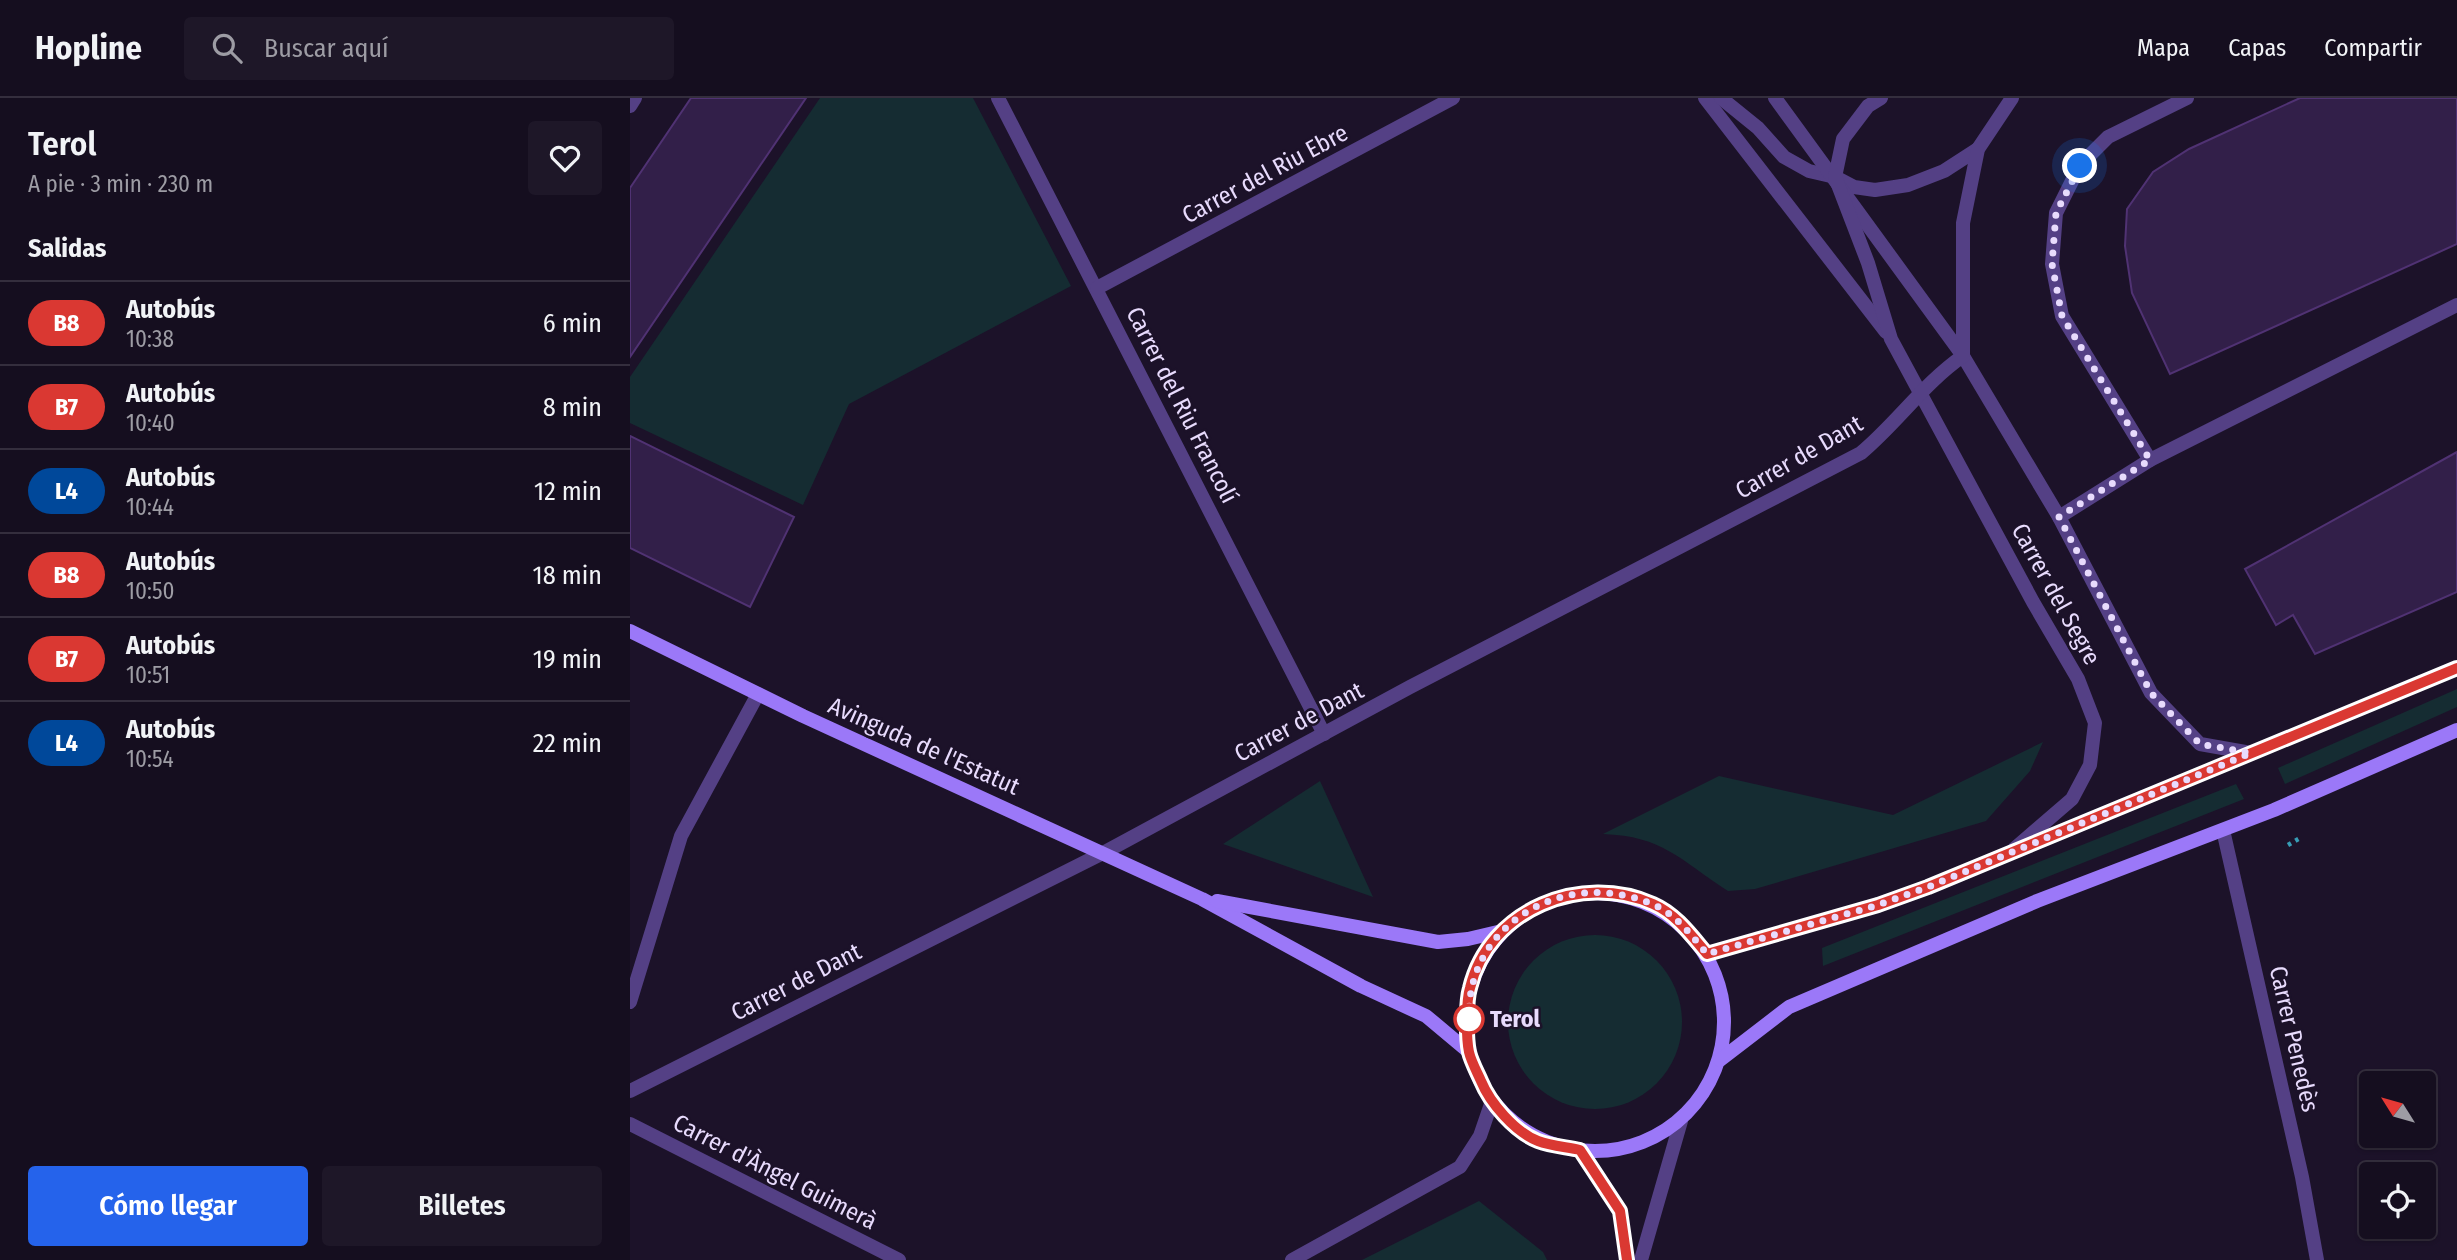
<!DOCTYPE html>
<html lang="es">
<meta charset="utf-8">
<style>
:root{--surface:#150e1f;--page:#1e1728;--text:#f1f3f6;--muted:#9d9ca4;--line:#342e3d;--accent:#2563eb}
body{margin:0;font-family:"Fira Sans Condensed",sans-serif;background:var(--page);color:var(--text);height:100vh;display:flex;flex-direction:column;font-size:26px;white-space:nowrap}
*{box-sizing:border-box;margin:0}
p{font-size:23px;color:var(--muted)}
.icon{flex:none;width:38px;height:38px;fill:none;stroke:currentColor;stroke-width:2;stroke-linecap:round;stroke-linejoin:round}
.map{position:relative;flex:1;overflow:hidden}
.panel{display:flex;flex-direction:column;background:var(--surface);width:630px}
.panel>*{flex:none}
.badge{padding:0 14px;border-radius:23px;font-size:24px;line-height:46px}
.needle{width:46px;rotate:307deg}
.buttons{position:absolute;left:1729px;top:973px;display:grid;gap:14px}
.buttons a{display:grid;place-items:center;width:77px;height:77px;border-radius:7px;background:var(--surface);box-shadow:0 2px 5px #0004,0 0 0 2px var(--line);font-size:35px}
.you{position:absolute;width:35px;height:35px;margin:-18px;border:5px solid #fff;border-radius:50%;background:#1a73e8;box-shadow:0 0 0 10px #1a73e833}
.map>.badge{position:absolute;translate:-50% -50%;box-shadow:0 0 0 4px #fff}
h2{padding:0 28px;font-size:26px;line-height:63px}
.round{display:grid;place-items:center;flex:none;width:74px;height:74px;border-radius:7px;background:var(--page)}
.head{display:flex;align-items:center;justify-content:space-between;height:119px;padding:0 28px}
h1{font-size:33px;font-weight:600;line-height:52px}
.primary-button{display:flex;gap:14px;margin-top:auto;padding:14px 28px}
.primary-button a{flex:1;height:80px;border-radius:7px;background:var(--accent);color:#fff;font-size:28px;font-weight:600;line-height:80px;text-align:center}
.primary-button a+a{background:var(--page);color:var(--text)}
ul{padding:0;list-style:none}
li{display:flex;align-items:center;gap:21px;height:84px;padding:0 28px;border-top:2px solid var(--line)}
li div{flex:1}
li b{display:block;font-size:26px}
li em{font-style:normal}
li .badge{min-width:77px;font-weight:700;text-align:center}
header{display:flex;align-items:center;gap:42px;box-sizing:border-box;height:98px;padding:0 35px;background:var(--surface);border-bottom:2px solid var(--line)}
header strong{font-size:33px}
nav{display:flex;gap:38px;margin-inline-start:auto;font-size:24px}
.search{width:490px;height:63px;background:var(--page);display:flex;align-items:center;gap:18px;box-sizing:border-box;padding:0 24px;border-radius:7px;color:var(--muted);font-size:26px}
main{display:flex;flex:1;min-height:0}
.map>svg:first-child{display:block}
.green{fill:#152c32}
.building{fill:#321f49;stroke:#503273;stroke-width:2}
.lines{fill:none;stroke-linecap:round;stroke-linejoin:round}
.path{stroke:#379db5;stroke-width:4.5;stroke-dasharray:3.5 5;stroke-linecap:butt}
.service{stroke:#544085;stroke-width:14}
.pedestrian{stroke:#544085;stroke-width:14}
.minor{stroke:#544085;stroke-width:14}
.tertiary{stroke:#544085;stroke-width:14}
.secondary{stroke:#9b78f8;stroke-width:14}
.line-casing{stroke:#fff;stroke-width:16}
.line{stroke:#da3832;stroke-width:10}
.walk{stroke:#e8dbfd;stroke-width:7;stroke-dasharray:0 12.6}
.stop-dot{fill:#fff;stroke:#da3832;stroke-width:3.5}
.labels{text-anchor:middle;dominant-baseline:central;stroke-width:5;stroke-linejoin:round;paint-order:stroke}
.street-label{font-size:24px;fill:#e8dbfd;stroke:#1c1229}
.stop-label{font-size:24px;font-weight:bold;fill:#e8dbfd;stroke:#1c1229;text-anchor:start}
</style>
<header>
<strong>Hopline</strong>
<div class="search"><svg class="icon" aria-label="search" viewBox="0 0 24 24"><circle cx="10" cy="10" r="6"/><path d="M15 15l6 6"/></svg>Buscar aquí</div>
<nav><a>Mapa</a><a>Capas</a><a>Compartir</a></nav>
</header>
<main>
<section class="panel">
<div class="head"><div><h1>Terol</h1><p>A pie · 3 min · 230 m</p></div><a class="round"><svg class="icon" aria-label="heart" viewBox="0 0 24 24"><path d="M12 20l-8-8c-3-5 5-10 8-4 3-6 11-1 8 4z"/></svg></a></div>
<h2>Salidas</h2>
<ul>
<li><span class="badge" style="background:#da3832;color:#fff">B8</span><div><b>Autobús</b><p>10:38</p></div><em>6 min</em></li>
<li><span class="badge" style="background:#da3832;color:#fff">B7</span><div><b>Autobús</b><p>10:40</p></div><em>8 min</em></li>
<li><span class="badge" style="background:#00489a;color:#fff">L4</span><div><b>Autobús</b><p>10:44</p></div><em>12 min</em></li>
<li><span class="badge" style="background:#da3832;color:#fff">B8</span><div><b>Autobús</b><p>10:50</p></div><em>18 min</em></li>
<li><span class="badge" style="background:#da3832;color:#fff">B7</span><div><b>Autobús</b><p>10:51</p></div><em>19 min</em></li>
<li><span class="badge" style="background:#00489a;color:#fff">L4</span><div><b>Autobús</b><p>10:54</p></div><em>22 min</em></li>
</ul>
<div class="primary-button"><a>Cómo llegar</a><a>Billetes</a></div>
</section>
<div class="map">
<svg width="1827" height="1162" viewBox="0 0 1827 1162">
<rect width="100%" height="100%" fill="#1c1229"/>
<g class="green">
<path d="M190 0H343L441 188 219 306 173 407 0 325V279Z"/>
<path d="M1827 591V609L1655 686 1648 670Z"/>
<path d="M1413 644 1400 673 1356 723 1125 791 1098 793C1050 762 1033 738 973 736L1089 678 1263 717Z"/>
<path d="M690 683 743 799 593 746Z"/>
<path d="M1606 686 1614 701 1193 868 1192 850Z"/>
<circle cx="965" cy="924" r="87"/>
<path d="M849 1103 913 1154 917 1162H732Z"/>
</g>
<g class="building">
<path d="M61 0H176L0 259V90Z"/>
<path d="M1670 0H1827V146L1540 276 1502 195 1495 148 1497 111 1523 74 1559 51Z"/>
<path d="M0 338 164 419 120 509 0 450Z"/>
<path d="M1827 354V494L1685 556 1663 517 1646 527 1615 471Z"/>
</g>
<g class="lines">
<path class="path" d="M1658 747 1670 740"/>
<g class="service">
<path d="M1520 362 1432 218 1422 166 1426 115 1450 67 1478 39 1557 0"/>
<path d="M1429 419 1520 362 1827 207"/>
</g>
<path class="pedestrian" d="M0 904 51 738 128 596"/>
<g class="minor">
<path d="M368 0 694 636"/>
<path d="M1075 0 1256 234"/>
<path d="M1091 0 1128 30 1154 59 1179 73 1205 79 1224 89 1245 92 1278 87 1314 73 1348 51"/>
<path d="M1145 0 1333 258 1429 419 1521 595 1570 646 1621 655"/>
<path d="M1251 0 1238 8 1213 41 1205 79 1238 165 1261 241 1403 504 1448 581 1465 625 1460 667 1442 701 1384 751"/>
<path d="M0 8 5 0"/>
<path d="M467 190 823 0"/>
<path d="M1593 732 1672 1079 1687 1162"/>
<path d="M0 993 475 754 780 589 1231 355C1267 325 1294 285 1333 258V125L1348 51 1382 0"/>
<path d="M0 1026 269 1162"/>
<path d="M950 1052 990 1113 997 1162"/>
<path d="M1011 1162 1051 1023"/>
</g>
<path class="tertiary" d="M662 1162 830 1069 850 1038 861 1006"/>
<g class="secondary">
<path d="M0 533 173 618 572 801 731 888 796 918 839 954"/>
<circle cx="965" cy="924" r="129"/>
<path d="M587 803 808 844 838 841 872 833"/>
<path d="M1077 856 1248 807 1298 789 1827 570"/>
<path d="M1090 962 1159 909 1407 803 1644 712 1827 632"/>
</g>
</g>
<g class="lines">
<defs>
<path id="line" d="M997 1162 990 1113 950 1052C937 1049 921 1048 908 1043 885 1034 860 1005 851 983 847 974 841 963 839 954 836 940 836 903 840 890 859 811 952 774 1023 806 1046 816 1061 837 1077 856L1248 807 1298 789 1827 570"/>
</defs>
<use href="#line" class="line-casing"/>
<use href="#line" class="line"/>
<path class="walk" d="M839 921C836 825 936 769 1022 806 1046 816 1061 837 1077 856L1248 807 1298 789 1621 655 1570 646 1521 595 1429 419 1520 362 1432 218 1422 166 1426 115 1450 68"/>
</g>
<circle class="stop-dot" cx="839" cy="921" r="14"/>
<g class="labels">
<g class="street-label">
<text transform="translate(635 76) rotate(-28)">Carrer del Riu Ebre</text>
<text transform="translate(552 307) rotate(63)">Carrer del Riu Francolí</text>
<text transform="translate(1169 359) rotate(-30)">Carrer de Dant</text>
<text transform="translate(1426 496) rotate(61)">Carrer del Segre</text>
<text transform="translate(669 624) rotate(-28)">Carrer de Dant</text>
<text transform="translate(294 648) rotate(24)">Avinguda de l'Estatut</text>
<text transform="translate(166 884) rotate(-27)">Carrer de Dant</text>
<text transform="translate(1664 941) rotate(77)">Carrer Penedès</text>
<text transform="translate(145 1074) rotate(27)">Carrer d'Àngel Guimerà</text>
</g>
<g class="stop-label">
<text x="860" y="921">Terol</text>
</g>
</g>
</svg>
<div class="buttons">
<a><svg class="needle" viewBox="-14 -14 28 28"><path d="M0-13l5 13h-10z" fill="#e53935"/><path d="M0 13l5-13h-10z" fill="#9d9ca4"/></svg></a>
<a><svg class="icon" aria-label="locate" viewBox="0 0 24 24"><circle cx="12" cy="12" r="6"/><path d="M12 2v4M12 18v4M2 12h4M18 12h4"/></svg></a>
</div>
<div class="you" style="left:1450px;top:68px"></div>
</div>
</main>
